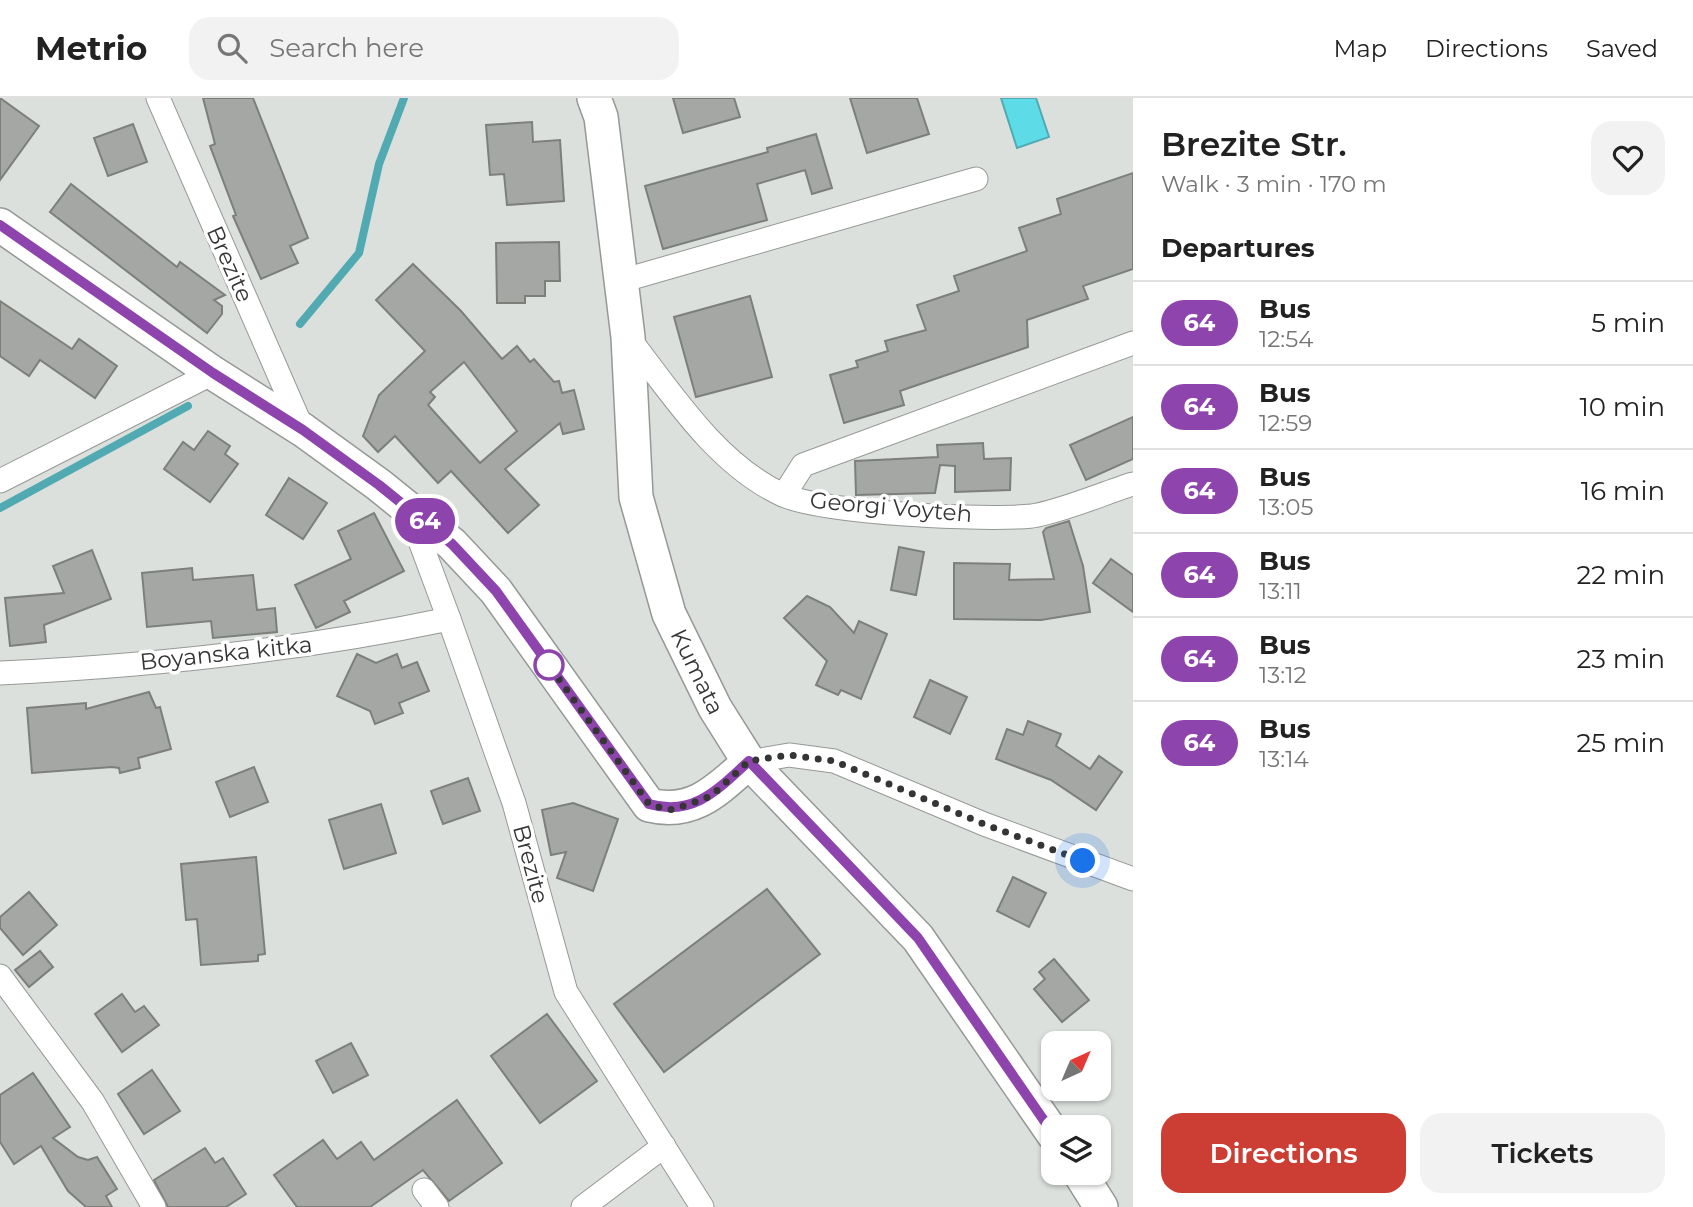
<!DOCTYPE html>
<meta charset="utf-8">
<style>
:root{--surface:#fff;--page:#f2f2f2;--text:#222;--muted:#767676;--line:#e0e0e0;--accent:#cc3e33}
body{margin:0;font-family:Montserrat,sans-serif;background:var(--page);color:var(--text);height:100vh;display:flex;flex-direction:column;font-size:26px;white-space:nowrap}
*{box-sizing:border-box;margin:0}
p{font-size:23px;color:var(--muted)}
.icon{flex:none;width:38px;height:38px;fill:none;stroke:currentColor;stroke-width:2;stroke-linecap:round;stroke-linejoin:round}
.map{position:relative;flex:1;overflow:hidden}
.side{display:flex;flex-direction:column;background:var(--surface);width:560px}
.side>*{flex:none}
.badge{padding:0 14px;border-radius:23px;font-size:24px;line-height:46px}
.needle{width:46px;rotate:44deg}
.buttons{position:absolute;left:1041px;top:933px;display:grid;gap:14px}
.buttons a{display:grid;place-items:center;width:70px;height:70px;border-radius:14px;background:var(--surface);box-shadow:0 2px 5px #0004;font-size:35px}
.you{position:absolute;width:35px;height:35px;margin:-18px;border:5px solid #fff;border-radius:50%;background:#1a73e8;box-shadow:0 0 0 10px #1a73e833}
.map>.badge{position:absolute;translate:-50% -50%;box-shadow:0 0 0 4px #fff}
h2{padding:0 28px;font-size:26px;line-height:63px}
.round{display:grid;place-items:center;flex:none;width:74px;height:74px;border-radius:21px;background:var(--page)}
.summary{display:flex;align-items:center;justify-content:space-between;height:119px;padding:0 28px}
h1{font-size:33px;font-weight:600;line-height:52px}
.cta{display:flex;gap:14px;margin-top:auto;padding:14px 28px}
.cta a{flex:1;height:80px;border-radius:21px;background:var(--accent);color:#fff;font-size:28px;font-weight:600;line-height:80px;text-align:center}
.cta a+a{background:var(--page);color:var(--text)}
ul{padding:0;list-style:none}
li{display:flex;align-items:center;gap:21px;height:84px;padding:0 28px;border-top:2px solid var(--line)}
li div{flex:1}
li b{display:block;font-size:26px}
li em{font-style:normal}
li .badge{min-width:77px;font-weight:700;text-align:center}
header{display:flex;align-items:center;gap:42px;box-sizing:border-box;height:98px;padding:0 35px;background:var(--surface);border-bottom:2px solid var(--line)}
header strong{font-size:33px}
nav{display:flex;gap:38px;margin-inline-start:auto;font-size:24px}
.search{width:490px;height:63px;background:var(--page);display:flex;align-items:center;gap:18px;box-sizing:border-box;padding:0 24px;border-radius:21px;color:var(--muted);font-size:26px}
main{display:flex;flex:1;min-height:0}
.map>svg:first-child{display:block}
.water{fill:#5ddce8;stroke:#51aab2;stroke-width:2}
.lines{fill:none;stroke-linecap:round;stroke-linejoin:round}
.stream{stroke:#51aab2;stroke-width:8}
.building{fill:#a5a7a4;stroke:#7d7f7b;stroke-width:2;fill-rule:evenodd}
.street-casing{stroke:#959996;stroke-width:25}
.secondary-casing{stroke:#959996;stroke-width:36}
.street{stroke:#fff;stroke-width:23}
.secondary{stroke:#fff;stroke-width:33}
.line-casing{stroke:#fff;stroke-width:16}
.line{stroke:#8e44ad;stroke-width:10}
.walk{stroke:#343534;stroke-width:7;stroke-dasharray:0 12.6}
.stop-dot{fill:#fff;stroke:#8e44ad;stroke-width:3.5}
.labels{text-anchor:middle;dominant-baseline:central;stroke-width:7;stroke-linejoin:round;paint-order:stroke}
.street-label{font-size:23px;fill:#343534;stroke:#fff}
</style>
<header>
<strong>Metrio</strong>
<div class="search"><svg class="icon" aria-label="search" viewBox="0 0 24 24"><circle cx="10" cy="10" r="6"/><path d="M15 15l6 6"/></svg>Search here</div>
<nav><a>Map</a><a>Directions</a><a>Saved</a></nav>
</header>
<main>
<div class="map">
<svg width="1133" height="1109" viewBox="0 0 1133 1109">
<rect width="100%" height="100%" fill="#dce0dd"/>
<path class="water" d="M1001 0H1036L1049 39 1017 50Z"/>
<g class="lines">
<g class="stream">
<path d="M300 226 359 155 379 66 404 0"/>
<path d="M0 410 188 308"/>
</g>
</g>
<g class="building">
<path d="M0 0 39 28 0 82Z"/>
<path d="M203 0H253L308 140 290 148 298 165 261 181 233 118 236 117 210 48 215 46Z"/>
<path d="M673 0H734L740 19 683 35Z"/>
<path d="M850 0H917L929 36 867 55Z"/>
<path d="M532 24 533 44 560 42 564 103 507 107 504 76 490 77 486 27Z"/>
<path d="M133 26 147 64 108 78 94 40Z"/>
<path d="M816 36 832 90 812 96 805 72 757 86 767 122 663 151 645 88 768 54 767 50Z"/>
<path d="M1133 75V171L1083 188 1088 201 1027 222 1028 249 900 293 904 307 844 325 830 277 858 269 856 263 888 253 885 243 926 232 917 207 959 193 954 178 1027 153 1019 130 1061 116 1057 101Z"/>
<path d="M71 86 177 169 180 164 225 197 214 202 222 208V216L207 235 50 114Z"/>
<path d="M559 144 560 183H545V198H525V205H497L496 145Z"/>
<path d="M413 166 461 213 502 261 517 248 530 264 534 261 554 284 559 283 562 295 574 292 584 331 563 336 560 325 505 371 539 407 508 435 451 373 438 385 395 338 378 354 363 338 379 297 425 253 376 202ZM464 264 517 333 480 365 428 307 435 299 430 294Z"/>
<path d="M750 198 772 279 696 299 674 219Z"/>
<path d="M0 203 72 251 79 241 117 268 95 300 40 262 29 278 0 258Z"/>
<path d="M1133 319V361L1086 382 1070 347Z"/>
<path d="M208 333 230 348 225 356 238 366 210 404 164 371 183 344 194 352Z"/>
<path d="M983 345 984 361 1011 360 1010 392 955 394V368L940 367 935 395 856 397 855 363 938 359 937 347Z"/>
<path d="M289 380 327 405 303 441 266 417Z"/>
<path d="M374 415 404 473 344 503 350 514 316 530 295 487 351 461 338 433Z"/>
<path d="M1069 423 1083 468 1090 514 1041 522 954 521V465L1010 466 1009 482 1054 481 1043 434 1046 430Z"/>
<path d="M899 449 924 454 916 497 891 492Z"/>
<path d="M92 452 111 501 44 527 46 544 10 548 5 500 64 495 53 468Z"/>
<path d="M1111 461 1133 477V514L1093 485Z"/>
<path d="M192 470 193 482 253 477 257 512 275 510 277 534 213 540 211 523 147 529 142 475Z"/>
<path d="M807 498 830 509 854 535 859 523 887 536 861 601 841 592 838 597 816 587 827 563 784 520Z"/>
<path d="M357 556 376 565 397 556 402 570 417 564 429 593 399 605 403 615 375 626 370 613 337 598Z"/>
<path d="M930 582 967 599 950 636 914 619Z"/>
<path d="M149 594 156 610 160 609 171 651 138 660 140 670 120 675 119 670 112 669 32 675 27 610 86 605V611Z"/>
<path d="M1028 623 1061 636 1056 648 1090 671 1099 658 1122 674 1096 712 1051 682 996 661 1007 631 1023 637Z"/>
<path d="M254 669 268 704 230 719 216 684Z"/>
<path d="M468 680 480 713 443 726 431 693Z"/>
<path d="M573 705 618 721 593 793 557 780 566 754 551 757 542 712Z"/>
<path d="M381 706 396 755 344 771 329 722Z"/>
<path d="M256 759 265 856 258 857V863L201 867 197 821 186 822 181 766Z"/>
<path d="M1013 779 1046 795 1029 829 997 813Z"/>
<path d="M767 791 820 856 664 974 614 906Z"/>
<path d="M29 794 57 827 23 857 0 830V819Z"/>
<path d="M40 853 53 869 29 889 15 872Z"/>
<path d="M1054 861 1089 902 1062 924 1034 891 1045 881 1039 874Z"/>
<path d="M122 896 135 914 144 908 159 927 122 954 95 916Z"/>
<path d="M547 916 597 983 540 1025 491 958Z"/>
<path d="M351 945 368 977 333 995 316 963Z"/>
<path d="M152 972 180 1013 144 1036 118 996Z"/>
<path d="M33 975 70 1029 53 1040 78 1059 88 1062 97 1059 117 1091 106 1098 112 1109H86L68 1093 41 1048 14 1066 0 1044V997Z"/>
<path d="M457 1002 502 1065 449 1103 423 1072 370 1109H297L274 1077 323 1042 337 1061 361 1044 374 1062Z"/>
<path d="M205 1050 215 1065 223 1060 246 1096 226 1109H168L154 1082Z"/>
</g>
<g class="lines">
<defs>
<g id="street">
<path d="M158 0 303 332"/>
<path d="M621 183 976 81"/>
<path d="M628 239C671 295 717 367 783 397 824 415 985 423 1032 418 1060 414 1104 395 1133 386"/>
<path d="M0 383 213 275"/>
<path d="M784 397 803 367 1133 245"/>
<path d="M404 413 420 443 449 521 514 705 566 894 702 1109"/>
<path d="M0 575C150 568 302 552 449 521"/>
<path d="M749 664 789 657 834 663 984 726 1133 781"/>
<path d="M0 878 93 1004 154 1109"/>
<path d="M424 1092 437 1109"/>
<path d="M583 1109 664 1048"/>
</g>
<g id="secondary">
<path id="s1" d="M594 0 601 19 628 239 636 399 669 516 715 610 749 664 918 840 1054 1037"/>
<path d="M0 127 213 275 303 332 379 387 452 446 496 493 649 707C694 718 718 691 749 664"/>
<path d="M1079 1074 1101 1109"/>
</g>
</defs>
<use href="#street" class="street-casing"/>
<use href="#secondary" class="secondary-casing"/>
<use href="#street" class="street"/>
<use href="#secondary" class="secondary"/>
</g>
<g class="lines">
<defs>
<path id="line" d="M0 127 213 275 303 332 379 387 452 446 496 493 649 706C694 719 718 691 749 663L918 840 1054 1037"/>
</defs>
<use href="#line" class="line-casing"/>
<use href="#line" class="line"/>
<path class="walk" d="M549 567 543 559 649 706 669 712 690 706 711 698 749 663 789 657 834 663 984 726 1083 763"/>
</g>
<circle class="stop-dot" cx="549" cy="567" r="14"/>
<g class="labels">
<g class="street-label">
<text transform="translate(230 166) rotate(66)">Brezite</text>
<text transform="translate(891 409) rotate(5)">Georgi Voyteh</text>
<text transform="translate(226 555) rotate(-6)">Boyanska kitka</text>
<text stroke="none"><textPath href="#s1" startOffset="588">Kumata</textPath></text>
<text transform="translate(531 766) rotate(75)">Brezite</text>
</g>
</g>
</svg>
<div class="buttons">
<a><svg class="needle" viewBox="-14 -14 28 28"><path d="M0-13l5 13h-10z" fill="#e53935"/><path d="M0 13l5-13h-10z" fill="#767676"/></svg></a>
<a><svg class="icon" aria-label="layers" viewBox="0 0 24 24"><path d="M12 4l9 5-9 5-9-5zM3 14l9 5 9-5"/></svg></a>
</div>
<div class="you" style="left:1083px;top:763px"></div>
<b class="badge" style="left:425px;top:423px;background:#8e44ad;color:#fff">64</b>
</div>
<section class="side">
<div class="summary"><div><h1>Brezite Str.</h1><p>Walk · 3 min · 170 m</p></div><a class="round"><svg class="icon" aria-label="heart" viewBox="0 0 24 24"><path d="M12 20l-8-8c-3-5 5-10 8-4 3-6 11-1 8 4z"/></svg></a></div>
<h2>Departures</h2>
<ul>
<li><span class="badge" style="background:#8e44ad;color:#fff">64</span><div><b>Bus</b><p>12:54</p></div><em>5 min</em></li>
<li><span class="badge" style="background:#8e44ad;color:#fff">64</span><div><b>Bus</b><p>12:59</p></div><em>10 min</em></li>
<li><span class="badge" style="background:#8e44ad;color:#fff">64</span><div><b>Bus</b><p>13:05</p></div><em>16 min</em></li>
<li><span class="badge" style="background:#8e44ad;color:#fff">64</span><div><b>Bus</b><p>13:11</p></div><em>22 min</em></li>
<li><span class="badge" style="background:#8e44ad;color:#fff">64</span><div><b>Bus</b><p>13:12</p></div><em>23 min</em></li>
<li><span class="badge" style="background:#8e44ad;color:#fff">64</span><div><b>Bus</b><p>13:14</p></div><em>25 min</em></li>
</ul>
<div class="cta"><a>Directions</a><a>Tickets</a></div>
</section>
</main>
